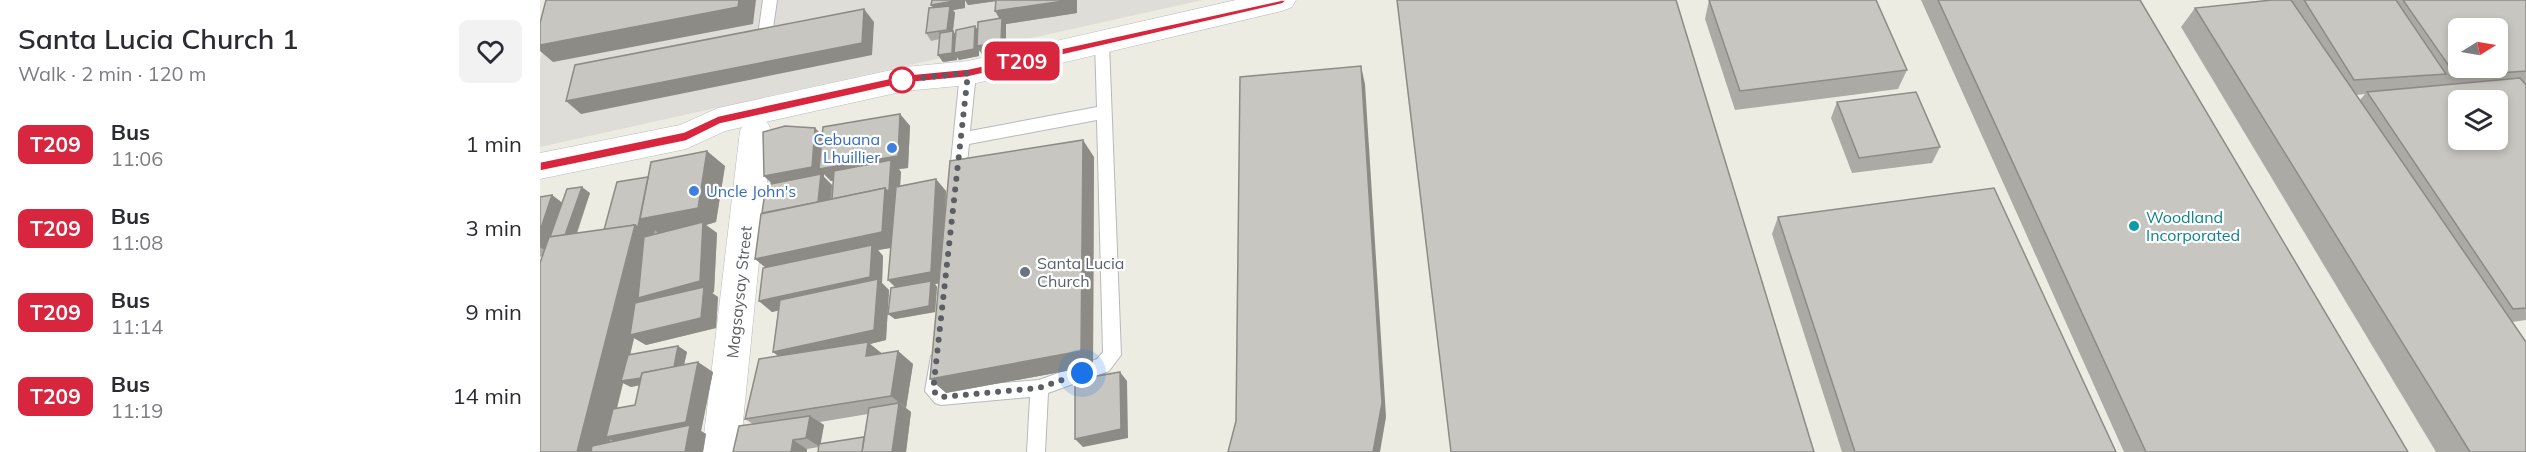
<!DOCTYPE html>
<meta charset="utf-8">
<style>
:root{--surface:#fff;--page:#f2f2f3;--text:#2b2b33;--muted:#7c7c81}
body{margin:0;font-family:Mulish,sans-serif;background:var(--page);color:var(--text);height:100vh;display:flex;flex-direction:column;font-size:22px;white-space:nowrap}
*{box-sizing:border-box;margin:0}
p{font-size:20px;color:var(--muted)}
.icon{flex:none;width:33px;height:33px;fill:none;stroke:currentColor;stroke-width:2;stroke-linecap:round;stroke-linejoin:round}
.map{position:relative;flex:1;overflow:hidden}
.sheet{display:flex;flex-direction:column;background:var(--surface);width:540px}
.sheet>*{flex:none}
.badge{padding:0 12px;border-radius:9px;font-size:21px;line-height:39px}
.needle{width:39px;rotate:79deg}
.fabs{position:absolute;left:1908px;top:18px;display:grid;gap:12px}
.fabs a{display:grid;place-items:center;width:60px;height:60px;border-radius:9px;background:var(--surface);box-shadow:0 3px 9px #0003;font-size:30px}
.you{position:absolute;width:30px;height:30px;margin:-15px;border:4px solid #fff;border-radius:50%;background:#1a73e8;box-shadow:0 0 0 9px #1a73e833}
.map>.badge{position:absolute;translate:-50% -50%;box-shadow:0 0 0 3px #fff}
.round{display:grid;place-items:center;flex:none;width:63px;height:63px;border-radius:9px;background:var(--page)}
.headline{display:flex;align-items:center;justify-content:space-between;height:102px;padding:0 18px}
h1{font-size:28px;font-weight:600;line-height:45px}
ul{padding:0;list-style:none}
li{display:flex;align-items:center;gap:18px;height:84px;padding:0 18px}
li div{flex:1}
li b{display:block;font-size:22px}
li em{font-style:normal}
li .badge{min-width:66px;font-weight:700;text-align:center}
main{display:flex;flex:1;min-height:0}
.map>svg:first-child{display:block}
.industrial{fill:#dfddd7}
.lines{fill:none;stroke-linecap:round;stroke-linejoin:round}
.service-casing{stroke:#b6b8bd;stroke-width:2}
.tertiary-casing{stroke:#b6b8bd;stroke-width:1}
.secondary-casing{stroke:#b7b9bf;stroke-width:1}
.service{fill:#fff;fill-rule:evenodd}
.tertiary{fill:#fff;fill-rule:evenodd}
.secondary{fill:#fff;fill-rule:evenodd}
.wall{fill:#acaaa5;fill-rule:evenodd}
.shaded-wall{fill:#8c8b86;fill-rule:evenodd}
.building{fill:#c8c6c0;stroke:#8c8b86;stroke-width:1.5;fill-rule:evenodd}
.line{fill:#d7263d;stroke:#fff;stroke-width:1.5}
.walk{stroke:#5b5e63;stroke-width:6;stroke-dasharray:0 10.8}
.stop-dot{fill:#fff;stroke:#d7263d;stroke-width:3}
.shop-dot{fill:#3f7fe0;stroke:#fff;stroke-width:2}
.culture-dot{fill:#0f9aa8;stroke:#fff;stroke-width:2}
.worship-dot{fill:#6b7280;stroke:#fff;stroke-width:2}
.labels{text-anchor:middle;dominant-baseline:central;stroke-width:4.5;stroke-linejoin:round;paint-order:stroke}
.shop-label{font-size:16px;fill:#366cbe;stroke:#fff;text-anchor:end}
.culture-label{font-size:16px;fill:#0d838f;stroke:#fff;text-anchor:start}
.worship-label{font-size:16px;fill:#5b616d;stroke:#fff;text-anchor:start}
.street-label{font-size:16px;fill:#5b5e63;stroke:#fff}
</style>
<main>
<section class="sheet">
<div class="headline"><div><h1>Santa Lucia Church 1</h1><p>Walk · 2 min · 120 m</p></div><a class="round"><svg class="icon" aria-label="heart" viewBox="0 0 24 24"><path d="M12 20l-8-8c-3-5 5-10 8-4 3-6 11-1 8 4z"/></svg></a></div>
<ul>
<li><span class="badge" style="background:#d7263d;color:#fff">T209</span><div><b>Bus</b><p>11:06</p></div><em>1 min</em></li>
<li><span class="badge" style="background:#d7263d;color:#fff">T209</span><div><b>Bus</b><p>11:08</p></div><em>3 min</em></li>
<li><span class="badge" style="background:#d7263d;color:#fff">T209</span><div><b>Bus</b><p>11:14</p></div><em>9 min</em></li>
<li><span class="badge" style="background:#d7263d;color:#fff">T209</span><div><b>Bus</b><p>11:19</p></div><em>14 min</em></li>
</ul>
</section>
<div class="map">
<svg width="1986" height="452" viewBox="0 0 1986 452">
<rect width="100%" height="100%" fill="#edece3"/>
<path class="industrial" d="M16 0H663L0 147V60Z"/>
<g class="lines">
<defs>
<g id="service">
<path d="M223 0H237L233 28 231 32H221L219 28Z"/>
<path d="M562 37 567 39 569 43 581 355 569 371 508 393 505 452H487L490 397 401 405 395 403 385 391 391 356 397 354 403 356 406 362 404 388 499 380 557 359 563 352 557 120 429 144 425 182 423 187 417 189 411 187 409 182 420 73 423 69H433L436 73 430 131 557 107 555 43 557 39Z"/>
</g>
<path id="tertiary" d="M216 119 227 122 232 131 200 452H162L200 131 205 122Z"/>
<path id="secondary" d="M696 0H756L752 7 742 11 428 85 365 91 185 131 146 149 0 179V153L140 125 178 108 365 67 428 61Z"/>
</defs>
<use href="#service" class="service-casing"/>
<use href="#tertiary" class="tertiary-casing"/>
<use href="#secondary" class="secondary-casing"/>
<use href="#service" class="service"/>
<use href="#tertiary" class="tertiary"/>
<use href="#secondary" class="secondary"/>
</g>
<g class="wall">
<path d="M392 0H537V13L466 24V49L442 54 439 50V56L419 60 417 57V60L403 62 398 55 400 39 391 41 386 33 393 8 391 5ZM425 0 428 5 456 1 459 18 438 30 415 35 413 31 415 13 413 10 425 8Z"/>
<path d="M1169 0 1367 70 1358 89 1195 110 1165 19Z"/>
<path d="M1381 0H1600L1868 452H1584Z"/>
<path d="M1732 0H1986V320L1972 322 1986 452H1896L1641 27 1655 8ZM1825 94 1820 100 1816 95Z"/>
<path d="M1297 102 1400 147 1392 163 1312 173 1291 118Z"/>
<path d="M360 114 370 126 368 168 359 169 361 172 360 186 406 191 405 220 554 157 553 366 406 393 399 283 395 284 397 287 395 312 355 319 348 314 356 287 351 248 338 250 343 256 342 283 349 290 346 340 330 344 342 354 358 351 373 364 366 408 371 412 366 452 279 447 267 449 213 424 205 419 238 356 233 352 238 310 232 312 219 301 225 267 222 213 232 184 224 176 275 128 282 135ZM284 174 291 181 293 180 292 199V185L284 177ZM328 414 324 437 280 444 284 425 280 422Z"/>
<path d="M185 166 176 222 166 225 177 233 174 292 172 293 178 297 176 328 106 345 94 338 90 355 138 346 147 352 144 365 173 372 161 431 166 434 163 452H0L2 256 0 257V197L12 195 22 203 50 193 37 234 64 230ZM83 383 91 387 99 385 95 405 77 408Z"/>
<path d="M1238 217 1576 452H1302L1232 234Z"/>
</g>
<g class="shaded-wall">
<path d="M199 0H216L213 24 13 62 0 51V45Z"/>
<path d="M420 0H457V1L428 5 425 0V8L413 10 415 13 412 38 391 5Z"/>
<path d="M530 0H537V13L466 24V49L442 54 439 50V56L419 60 417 57V60L403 62 398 55 413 31 418 38 435 26 440 33 462 23 455 11Z"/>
<path d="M324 9 334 22 332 55 41 114 26 101Z"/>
<path d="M821 66 825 84 846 417 840 452H833Z"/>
<path d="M360 114 370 126 368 168 359 169 361 172 356 247 338 250 343 256 342 283 349 290 346 340 330 344 344 355 247 362 233 352 337 289 232 312 219 301 232 273 215 259 303 214 350 171 291 181 284 174V177L292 185 289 214 236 187 224 176 275 128 286 140Z"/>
<path d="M543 140 554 157 553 366 406 393 390 379Z"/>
<path d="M167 151 185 166 176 222 166 225 177 233 174 292 172 293 178 297 176 328 106 345 94 338 84 381 132 372 138 346 147 352 141 377 91 387 83 383 70 436 146 422 158 362 173 372 161 431 166 434 163 452H145L149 433 83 446 70 439 67 452H37L91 243 79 245 63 233 95 228V225L98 227 111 176 125 188 118 216 158 208ZM163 225 160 281 104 296 117 242 113 238 115 230 119 234ZM163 295 161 318 95 334 103 301 113 308Z"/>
<path d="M396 179 406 191 401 283 395 284 397 287 395 312 355 319 348 314 359 291 348 280Z"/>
<path d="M42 187 50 193 0 340V307Z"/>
<path d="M12 195 28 207 12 255 0 247V231Z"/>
<path d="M358 351 373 364 366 408 351 396Z"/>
<path d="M580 372 587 381 588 438 543 447 535 439Z"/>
<path d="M359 403 371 412 366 452H352Z"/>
<path d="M270 416 284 425 280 447 266 438Z"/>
<path d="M253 440 267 449V452H251Z"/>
</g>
<g class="building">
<path d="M6 0H199L198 7 0 45V23Z"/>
<path d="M392 0H420L391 5Z"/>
<path d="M456 0H530L455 11Z"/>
<path d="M857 0H1136L1274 452H911Z"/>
<path d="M1169 0H1336L1367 70 1200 91Z"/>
<path d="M1398 0H1600L1868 452H1606Z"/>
<path d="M1732 0H1751L1986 342V452H1930L1655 8Z"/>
<path d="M1764 0H1856L1906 74 1814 80Z"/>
<path d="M1863 0H1986V71L1916 76ZM1918 28H1958V68H1918Z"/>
<path d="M410 6 407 30 386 33 389 8Z"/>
<path d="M324 9 322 43 26 101 35 65Z"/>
<path d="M462 18 461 42 437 46 438 22Z"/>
<path d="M435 26 434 49 414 53 416 30Z"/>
<path d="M413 31 412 53 398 55 400 33Z"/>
<path d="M821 66 842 403 833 452H688L696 421 700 77Z"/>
<path d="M1980 78 1986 85V308L1973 309 1827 92ZM1918 100H1958V140H1918Z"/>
<path d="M1376 92 1400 147 1319 158 1297 102Z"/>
<path d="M360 114 358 156 279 169 283 127Z"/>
<path d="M245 126 275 128 272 167 224 176 223 132Z"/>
<path d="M543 140 541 351 390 379 410 161Z"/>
<path d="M167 151 158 208 100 219 111 162Z"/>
<path d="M351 160 349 190 347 191 345 188 292 199 294 171Z"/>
<path d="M281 174 278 202 222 213 226 185Z"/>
<path d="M108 177 98 227 95 225 64 230 77 182Z"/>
<path d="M396 179 391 272 348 280 356 187Z"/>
<path d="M42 187 25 235 10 237 27 189Z"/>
<path d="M345 188 342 232 215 259 221 214Z"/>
<path d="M1454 188 1576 452H1315L1238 217Z"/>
<path d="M12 195 0 231V197Z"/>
<path d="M163 222 160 281 98 298 104 237Z"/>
<path d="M95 225 37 452H0V263L9 237Z"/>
<path d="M332 245 330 277 219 301 223 268Z"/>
<path d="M338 279 334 330 233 352 240 300Z"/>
<path d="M391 281 389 306 348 314 351 288Z"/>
<path d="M164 287 161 318 90 335 95 303Z"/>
<path d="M328 342 326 356 358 351 351 396 205 419 219 359Z"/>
<path d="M138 346 134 367 102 373 101 378 81 381 88 355Z"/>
<path d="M158 362 146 422 66 437 73 409 95 405 102 373Z"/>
<path d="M580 372 581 429 535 439V380Z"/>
<path d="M359 403 352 452H322L329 408Z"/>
<path d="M270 416 266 438 253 440 251 452H193L199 426Z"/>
<path d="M150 425 145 452H51L52 446Z"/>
<path d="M324 437 322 452H278L279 444Z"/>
</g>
<path class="line" d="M742 4 428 77 365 83 180 124 146 141 0 171V162L144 132 178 116 365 75 428 69 742 0H747Z"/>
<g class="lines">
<path class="walk" d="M362 80 428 73 393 391 401 397 499 388 542 373"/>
</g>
<circle class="stop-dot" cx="362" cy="80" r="12"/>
<g class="shop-dot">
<circle cx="352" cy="148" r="6"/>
<circle cx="154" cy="191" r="6"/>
</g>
<circle class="culture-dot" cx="1594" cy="226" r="6"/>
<circle class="worship-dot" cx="485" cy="272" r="6"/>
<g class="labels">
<g class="shop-label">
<text x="340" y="139">Cebuana<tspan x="340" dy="18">Lhuillier</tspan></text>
<text x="166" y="191" text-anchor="start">Uncle John's</text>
</g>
<g class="culture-label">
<text x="1606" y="217">Woodland<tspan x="1606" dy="18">Incorporated</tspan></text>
</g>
<g class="worship-label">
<text x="497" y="263">Santa Lucia<tspan x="497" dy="18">Church</tspan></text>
</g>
<g class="street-label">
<text transform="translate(199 292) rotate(-84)">Magsaysay Street</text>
</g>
</g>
</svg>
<div class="fabs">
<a><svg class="needle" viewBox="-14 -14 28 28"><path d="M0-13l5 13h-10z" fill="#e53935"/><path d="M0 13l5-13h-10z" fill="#7c7c81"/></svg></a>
<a><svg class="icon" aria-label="layers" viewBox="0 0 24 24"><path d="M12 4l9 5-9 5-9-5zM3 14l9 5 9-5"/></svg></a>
</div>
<div class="you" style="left:542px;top:373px"></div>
<b class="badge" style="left:482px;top:61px;background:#d7263d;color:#fff">T209</b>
</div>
</main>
